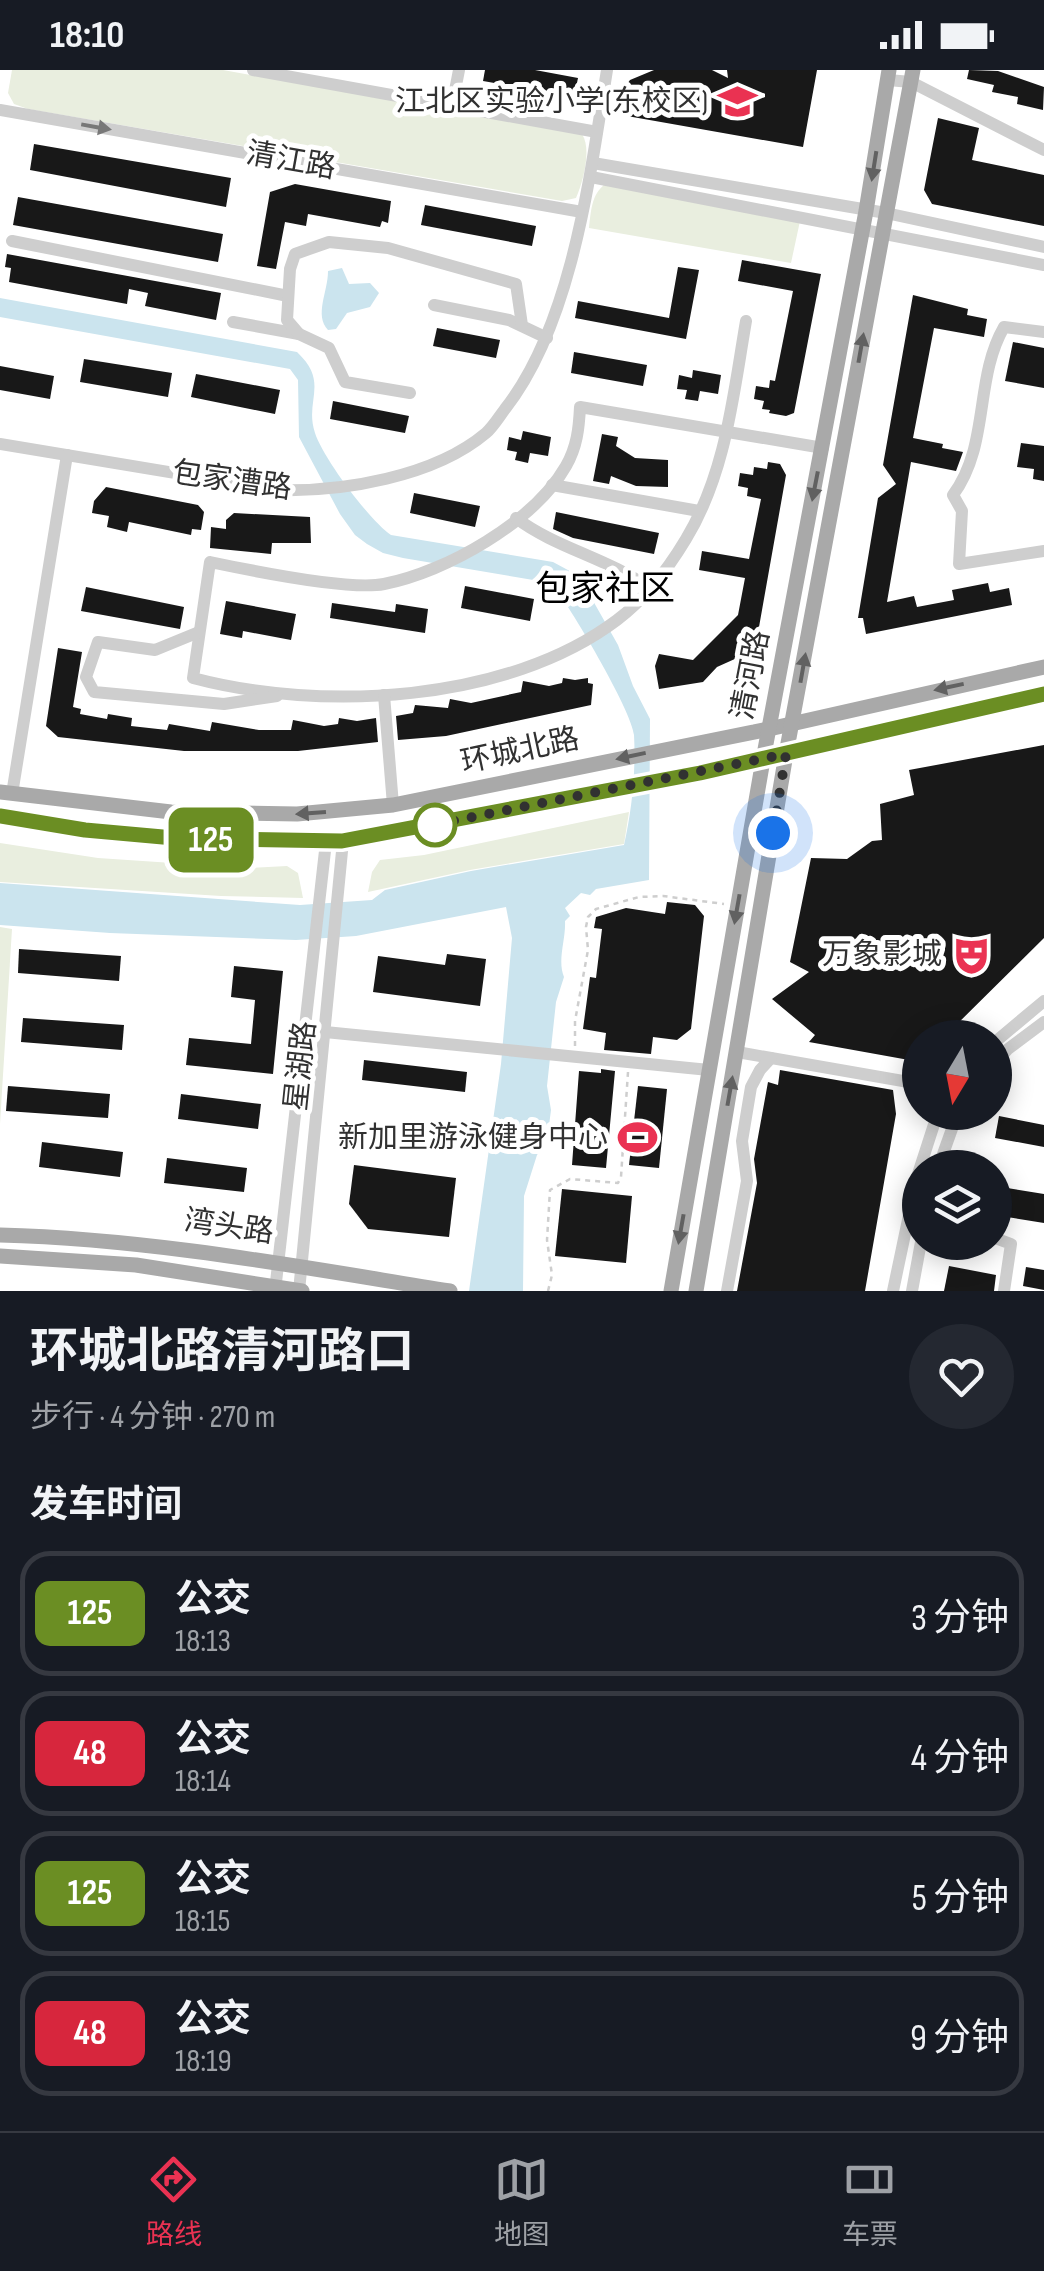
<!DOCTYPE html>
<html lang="zh">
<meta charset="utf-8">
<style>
:root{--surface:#171b24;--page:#242831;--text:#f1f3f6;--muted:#9ea1a6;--line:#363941;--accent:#ea3252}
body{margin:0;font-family:"Sofia Sans Condensed","Noto Sans SC",sans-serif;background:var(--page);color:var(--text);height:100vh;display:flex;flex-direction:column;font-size:38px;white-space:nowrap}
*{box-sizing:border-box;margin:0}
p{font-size:32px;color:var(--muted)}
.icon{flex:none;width:55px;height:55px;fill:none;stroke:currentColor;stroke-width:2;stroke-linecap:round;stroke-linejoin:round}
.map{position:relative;height:1221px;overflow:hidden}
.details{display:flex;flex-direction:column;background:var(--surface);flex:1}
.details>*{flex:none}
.badge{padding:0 20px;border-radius:15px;font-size:35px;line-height:65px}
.needle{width:65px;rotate:190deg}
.buttons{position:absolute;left:902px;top:950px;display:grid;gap:20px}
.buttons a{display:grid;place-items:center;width:110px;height:110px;border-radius:50%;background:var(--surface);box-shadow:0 5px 25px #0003;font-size:50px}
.you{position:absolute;width:50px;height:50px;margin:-25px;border:8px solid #fff;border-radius:50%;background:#1a73e8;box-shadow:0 0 0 15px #1a73e833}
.map>.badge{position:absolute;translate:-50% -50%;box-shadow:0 0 0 5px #fff}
h2{padding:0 30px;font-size:38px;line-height:90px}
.round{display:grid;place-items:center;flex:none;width:105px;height:105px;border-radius:52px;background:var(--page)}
.overview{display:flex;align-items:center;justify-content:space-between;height:170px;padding:0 30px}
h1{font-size:48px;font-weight:700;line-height:75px}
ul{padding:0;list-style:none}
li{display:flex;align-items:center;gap:30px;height:125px;margin:0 20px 15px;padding:0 10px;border:5px solid var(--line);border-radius:30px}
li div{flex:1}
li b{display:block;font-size:38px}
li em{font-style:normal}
li .badge{min-width:110px;font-weight:700;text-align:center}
.status{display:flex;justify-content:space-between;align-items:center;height:70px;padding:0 50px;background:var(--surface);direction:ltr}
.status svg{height:28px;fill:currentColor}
.menu{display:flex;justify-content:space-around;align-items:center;height:140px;border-top:2px solid var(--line);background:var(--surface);font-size:28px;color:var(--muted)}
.menu a{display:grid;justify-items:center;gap:5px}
.menu .active{color:var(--accent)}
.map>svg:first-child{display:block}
.green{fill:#e9eedf}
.water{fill:#cbe4ee}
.building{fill:#181818}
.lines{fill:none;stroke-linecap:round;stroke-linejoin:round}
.path{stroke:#cecece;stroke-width:2.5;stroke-dasharray:5 5;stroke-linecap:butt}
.minor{stroke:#cecece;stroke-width:12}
.major{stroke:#a9a9a9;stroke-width:15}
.oneway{fill:#787878}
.oneway2{fill:#616161}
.line-casing{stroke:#fff;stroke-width:22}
.line{stroke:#6b8e23;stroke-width:15}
.walk{stroke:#313131;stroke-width:10;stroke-dasharray:0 18}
.stop-dot{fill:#fff;stroke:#6b8e23;stroke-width:5}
.labels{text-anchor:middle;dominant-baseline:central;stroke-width:10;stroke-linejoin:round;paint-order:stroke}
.poi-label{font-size:30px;fill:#313131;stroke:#fff;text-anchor:end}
.street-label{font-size:30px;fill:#313131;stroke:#fff}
.quarter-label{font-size:35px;fill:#000;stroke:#fff}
</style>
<div class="status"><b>18:10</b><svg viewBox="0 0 49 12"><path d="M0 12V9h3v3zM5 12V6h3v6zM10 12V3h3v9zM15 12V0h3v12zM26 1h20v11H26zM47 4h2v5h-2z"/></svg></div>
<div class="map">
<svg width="1044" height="1221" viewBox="0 0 1044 1221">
<rect width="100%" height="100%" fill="#fff"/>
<g class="green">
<path d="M12 0H223L582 64C592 79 583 112 576 128L562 131 28 39 14 34 8 23Z"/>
<path d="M605 114 800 151 791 193 589 158C591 142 591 125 605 114Z"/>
<path d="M629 742 624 774 470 800 368 822 372 802 380 790 424 785Z"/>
<path d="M0 773 98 788 247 798 287 796 298 803 303 828 221 826 0 812Z"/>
<path d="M0 857 12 859 0 1054Z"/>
</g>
<g class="water">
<path d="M342 198 349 214 370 213 379 223 370 237 347 243 336 259 328 260C314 245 328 222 328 201Z"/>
<path d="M0 228 297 282C330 313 304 330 315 363 323 388 370 451 391 465L553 492 579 506 618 575 633 616 650 649 649 810 596 819 590 825 581 823 565 838 570 846 565 851C566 870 557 890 564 907L556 932 547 1016 551 1040 547 1071 537 1085 524 1126 523 1221H469L501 994 512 868 506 837 356 866 296 870 110 863 0 855V813L300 835 372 830 385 820 471 801 624 775C632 740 636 700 634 665 632 641 569 534 551 513L403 488 383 483 367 474 355 465 340 444 299 367 298 310 290 299 0 247Z"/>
</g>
<g class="building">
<path d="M485 0H535L578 8 574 27 483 11Z"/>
<path d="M654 0H712L728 8 727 0H817L803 77 610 43 613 24 619 25 630 10Z"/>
<path d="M969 0 998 1 1044 17 1043 40 1017 34 1018 27 992 22 994 15 967 9Z"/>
<path d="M938 48 979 58 972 90 1044 105V156L932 134 924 120Z"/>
<path d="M34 74 231 108 226 137 30 100Z"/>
<path d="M295 114 391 131 388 153 382 151 380 157 308 144 306 156 285 152 276 199 257 196 270 122Z"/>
<path d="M18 127 223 164 218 192 13 155Z"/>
<path d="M425 135 536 156 532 176 421 155Z"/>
<path d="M7 184 221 223 216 250 145 236 148 223 129 219 127 234 9 212 11 198 5 197Z"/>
<path d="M742 190 821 204 794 343 786 346 769 343 770 340 762 339 764 331 754 329 756 316 769 318 770 310 775 311 793 221 738 211Z"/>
<path d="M678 197 699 200 686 269 575 248 578 231 669 248Z"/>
<path d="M913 225 968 239 967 245 987 249 984 267 934 258 913 368 943 374 942 378 963 382 956 401 911 392 887 532 914 526 917 537 954 530 952 520 988 513 990 522 1009 518 1012 535 866 564 863 548H858L878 428 896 414 883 395Z"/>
<path d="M437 258 500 270 496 288 433 276Z"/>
<path d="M1013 272 1044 278V318L1005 311Z"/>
<path d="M574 282 647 295 643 316 571 303Z"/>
<path d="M84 289 172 303 168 327 80 312Z"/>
<path d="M0 296 54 306 50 329 0 320Z"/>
<path d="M693 300 721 305 718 324 700 321 698 331 685 329 687 320 677 319 679 305 692 308Z"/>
<path d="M196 304 280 320 275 344 191 327Z"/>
<path d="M333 331 409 346 405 363 330 349Z"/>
<path d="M523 361 551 367 548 386 530 383 528 393 515 390 517 382 507 380 509 367 521 370Z"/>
<path d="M602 364 618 367 616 376 635 388 668 390V417L636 416 611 406 609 414 593 411Z"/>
<path d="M1021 373 1044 376V411L1033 409 1034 399 1017 397Z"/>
<path d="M768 392 780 394 786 405 759 557 746 569 737 588 717 597 703 612 659 619 655 596 659 584 693 590 738 545 745 508 699 500 702 481 749 489 761 429 747 426 748 418 738 416 740 403 753 405 754 397 767 399Z"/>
<path d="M106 417 198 435 204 442 201 460 192 459 191 465 129 452 127 462 107 457 109 446 92 443 94 431Z"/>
<path d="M414 423 480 436 475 457 410 443Z"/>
<path d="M556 442 659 463 654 484 573 468 553 459Z"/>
<path d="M234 443 310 447 311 473H272L271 484 210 478 211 457 226 459V450Z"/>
<path d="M465 516 534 529 530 551 461 538Z"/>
<path d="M86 517 184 537 180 559 81 541Z"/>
<path d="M226 531 296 544 291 570 243 561 242 568 220 564Z"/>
<path d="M332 533 395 542 396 534 428 539 425 563 330 548Z"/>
<path d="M58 578 82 582 73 637 81 639 80 644 107 649 108 644 132 648 131 656 167 660 169 654 210 661 212 652 259 660H291L293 650 324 656 338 654 339 648 357 651 376 648 378 672 298 681H184L58 667 46 656Z"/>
<path d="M563 608 575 610 588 608V613L593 614 591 635 446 666 398 670 396 646 413 643 415 635 448 638 450 629 471 633 521 622 523 611 549 616 562 613Z"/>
<path d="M1044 675V868L943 968H920V992L809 972 815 965 772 929 809 902 790 892 811 788 847 789 872 771 882 770 880 734 914 725 909 700Z"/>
<path d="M667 832 695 835 704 846 691 959 677 970 653 967 651 984 604 980 606 963 583 959 590 907 596 908 602 859 594 858 596 847 626 838 665 844Z"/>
<path d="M19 879 121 886 119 911 18 903Z"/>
<path d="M447 884 486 889 480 936 373 922 378 886 445 895Z"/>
<path d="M234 896 283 901 273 1004 186 995 189 968 251 974 255 930 231 927Z"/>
<path d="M23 948 124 955 122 980 21 972Z"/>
<path d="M364 990 467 1002 465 1022 362 1010Z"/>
<path d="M601 999 615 1001 606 1098 572 1095 579 1001 601 1003Z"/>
<path d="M780 1000 893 1020 896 1044 865 1221H737L757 1113 754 1089 768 1012 778 1015Z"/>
<path d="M8 1016 110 1024 108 1048 6 1041Z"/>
<path d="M638 1016 667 1019 659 1098 629 1095Z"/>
<path d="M181 1024 261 1034 258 1059 178 1049Z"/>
<path d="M999 1046 1044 1055V1077L995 1068Z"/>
<path d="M42 1072 123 1082 120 1107 39 1097Z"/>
<path d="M167 1088 247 1098 244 1122 164 1113Z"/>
<path d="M354 1095 456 1108 449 1167 368 1159 349 1134Z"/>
<path d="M995 1116 1044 1124V1153L995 1145Z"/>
<path d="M562 1119 632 1126 626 1193 555 1186Z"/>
<path d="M949 1196 996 1205 994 1221H944Z"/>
<path d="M1026 1197 1044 1200V1220L1023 1216Z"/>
</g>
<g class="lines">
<g class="path">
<path d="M575 976V951L588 880 586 857 588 847 596 839 639 827 663 826 724 834"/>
<path d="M548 1221 552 1205 547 1170 550 1120 570 1109 618 1113 621 1107 628 1002"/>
</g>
<g class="minor">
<path d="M253 0 597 62"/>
<path d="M888 10 911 12 1044 80"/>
<path d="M452 36 459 0"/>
<path d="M0 40 582 142"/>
<path d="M593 93 886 143 1044 177"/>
<path d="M591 107 1044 195"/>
<path d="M12 171 288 226"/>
<path d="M434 235 509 250 547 268"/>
<path d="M746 251C733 326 726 403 686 469 668 499 645 529 617 550 507 633 321 642 193 608L210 492C248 500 348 521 384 514 446 502 534 452 566 396 577 377 579 358 580 337L823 378"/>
<path d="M233 252 299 264"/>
<path d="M1044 262 1004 257C974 309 990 375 953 425L962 441 959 494 1044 481"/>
<path d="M410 323 345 312 329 278 299 264 287 250 290 199 295 184 329 172 388 178 516 214 522 255"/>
<path d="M0 374 277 420C342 422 434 407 486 363 493 357 499 347 505 339 572 254 590 106 607 0"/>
<path d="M552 415 699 441"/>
<path d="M516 448C557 479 609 488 650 519"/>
<path d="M199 562 155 580 98 572 86 607 94 622 224 634 277 626"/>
<path d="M384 625 393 735"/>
<path d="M12 724 67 385"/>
<path d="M325 962 709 1000"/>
<path d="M995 972 1044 931"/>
<path d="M737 982 920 1014"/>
<path d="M995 993 1008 979 1044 952"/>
<path d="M938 1098 958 1042"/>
<path d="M995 1168 1011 1174 1004 1221"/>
<path d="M275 1221 326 772"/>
<path d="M299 1221 343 771"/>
<path d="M727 1221 747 1111 742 1071 751 1017 760 1000 771 988"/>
<path d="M893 1221 917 1107 938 1042"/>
<path d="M912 1221 921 1172"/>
</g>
<g class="major">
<path d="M0 722 171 742 297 744 393 735 769 659 1044 597"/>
<path d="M0 746 85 760 174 768 343 771 737 696 1044 624"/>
<path d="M0 1165C152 1169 300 1197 450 1221"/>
<path d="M0 1186 136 1195 302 1221"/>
<path d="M671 1221 763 690 866 141 889 0"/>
<path d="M696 1221 786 684 913 0"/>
</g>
</g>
<defs><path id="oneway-solid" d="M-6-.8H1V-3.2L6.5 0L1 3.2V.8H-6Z" transform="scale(2.5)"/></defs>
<use class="oneway" href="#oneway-solid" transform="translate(96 57) rotate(10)"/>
<g class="oneway2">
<use href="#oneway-solid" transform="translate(874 96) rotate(99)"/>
<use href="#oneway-solid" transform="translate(861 278) rotate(-80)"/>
<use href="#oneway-solid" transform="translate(815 416) rotate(101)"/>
<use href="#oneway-solid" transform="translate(803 598) rotate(-80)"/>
<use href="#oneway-solid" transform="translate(949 617) rotate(168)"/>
<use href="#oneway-solid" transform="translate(631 686) rotate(168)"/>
<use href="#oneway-solid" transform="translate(311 743) rotate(176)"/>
<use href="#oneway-solid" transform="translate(737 839) rotate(100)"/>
<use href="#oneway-solid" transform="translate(730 1021) rotate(-80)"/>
<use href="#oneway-solid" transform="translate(681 1159) rotate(100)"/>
</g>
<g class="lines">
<defs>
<path id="line" d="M0 746 85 760 174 768 342 771 700 703 1044 624"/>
</defs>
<use href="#line" class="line-casing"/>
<use href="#line" class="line"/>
<path class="walk" d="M435 755 418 758 786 684 773 763"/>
</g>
<defs>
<symbol id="school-bare" viewBox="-9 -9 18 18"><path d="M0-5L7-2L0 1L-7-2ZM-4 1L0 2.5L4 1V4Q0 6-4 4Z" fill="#ea3252" stroke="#fff" stroke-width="2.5" paint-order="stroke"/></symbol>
<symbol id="theatre-bare" viewBox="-9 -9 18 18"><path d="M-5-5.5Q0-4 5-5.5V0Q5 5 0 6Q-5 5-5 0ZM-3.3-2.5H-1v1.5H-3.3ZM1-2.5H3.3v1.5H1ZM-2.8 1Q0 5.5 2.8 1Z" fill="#ea3252" stroke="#fff" stroke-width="2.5" paint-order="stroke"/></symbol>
<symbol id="stadium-bare" viewBox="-9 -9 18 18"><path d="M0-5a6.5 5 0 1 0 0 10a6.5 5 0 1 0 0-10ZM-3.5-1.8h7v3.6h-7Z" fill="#ea3252" stroke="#fff" stroke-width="2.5" paint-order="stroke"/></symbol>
</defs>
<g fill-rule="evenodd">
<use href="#school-bare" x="710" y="4" width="55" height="55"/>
<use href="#theatre-bare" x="944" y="858" width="55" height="55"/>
<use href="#stadium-bare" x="610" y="1040" width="55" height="55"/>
</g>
<circle class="stop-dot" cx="435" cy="755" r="20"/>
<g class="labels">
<g class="poi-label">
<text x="708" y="32">江北区实验小学(东校区)</text>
<text x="942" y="885">万象影城</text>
<text x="608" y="1068">新加里游泳健身中心</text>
</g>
<g class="street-label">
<text transform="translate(291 91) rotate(10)">清江路</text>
<text transform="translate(232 411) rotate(8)">包家漕路</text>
<text transform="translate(751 605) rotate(-79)">清河路</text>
<text transform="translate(520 681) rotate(-12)">环城北路</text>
<text transform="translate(301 996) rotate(-84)">星湖路</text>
<text transform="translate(229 1157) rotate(8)">湾头路</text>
</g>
<g class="quarter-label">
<text x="605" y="519">包家社区</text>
</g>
</g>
</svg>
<div class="buttons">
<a><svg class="needle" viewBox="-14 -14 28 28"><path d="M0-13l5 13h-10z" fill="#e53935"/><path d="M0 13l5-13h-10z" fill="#9ea1a6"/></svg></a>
<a><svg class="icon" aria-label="layers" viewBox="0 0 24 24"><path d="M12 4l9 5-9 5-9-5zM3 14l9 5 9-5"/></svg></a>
</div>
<div class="you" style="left:773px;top:763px"></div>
<b class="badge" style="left:211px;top:770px;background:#6b8e23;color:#fff">125</b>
</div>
<section class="details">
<div class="overview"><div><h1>环城北路清河路口</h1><p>步行 · 4 分钟 · 270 m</p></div><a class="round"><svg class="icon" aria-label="heart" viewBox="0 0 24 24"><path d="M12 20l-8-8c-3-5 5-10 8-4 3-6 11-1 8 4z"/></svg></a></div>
<h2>发车时间</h2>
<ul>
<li><span class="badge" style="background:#6b8e23;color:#fff">125</span><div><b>公交</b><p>18:13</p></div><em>3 分钟</em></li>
<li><span class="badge" style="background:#d7263d;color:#fff">48</span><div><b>公交</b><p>18:14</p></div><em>4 分钟</em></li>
<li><span class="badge" style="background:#6b8e23;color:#fff">125</span><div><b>公交</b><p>18:15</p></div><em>5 分钟</em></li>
<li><span class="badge" style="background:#d7263d;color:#fff">48</span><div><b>公交</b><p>18:19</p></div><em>9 分钟</em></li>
</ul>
</section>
<nav class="menu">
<a class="active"><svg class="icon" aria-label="directions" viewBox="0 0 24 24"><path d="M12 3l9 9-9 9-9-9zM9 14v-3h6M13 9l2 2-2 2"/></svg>路线</a>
<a><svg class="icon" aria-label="map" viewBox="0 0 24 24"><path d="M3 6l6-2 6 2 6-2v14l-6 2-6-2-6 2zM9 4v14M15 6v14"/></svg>地图</a>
<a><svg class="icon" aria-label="tickets" viewBox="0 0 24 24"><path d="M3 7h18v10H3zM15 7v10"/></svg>车票</a>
</nav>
